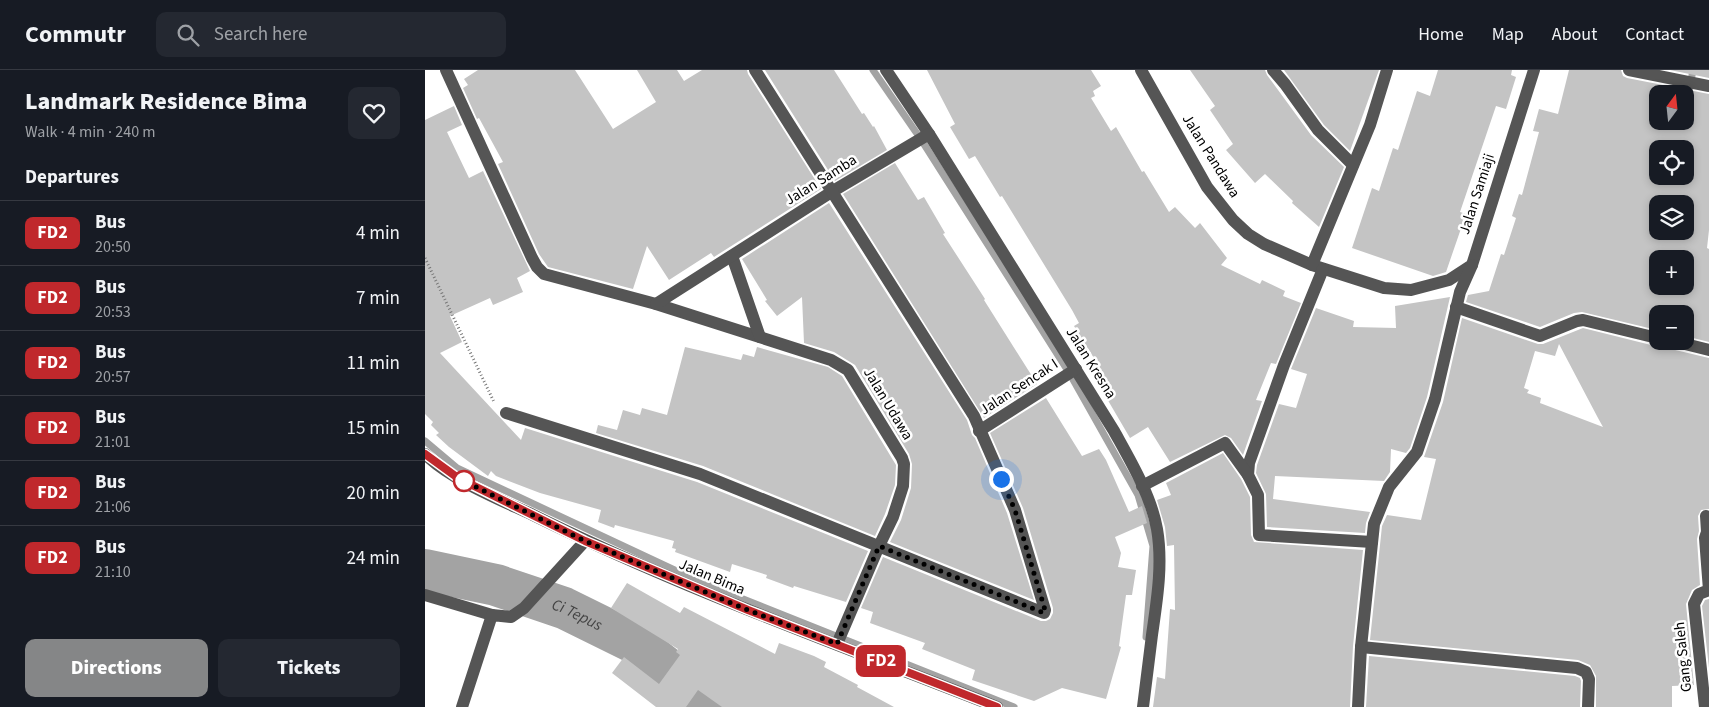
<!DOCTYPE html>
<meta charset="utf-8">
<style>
:root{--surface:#171b24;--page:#242831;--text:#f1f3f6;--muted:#9ea1a6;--line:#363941;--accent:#858687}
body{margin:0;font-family:"Source Sans 3",sans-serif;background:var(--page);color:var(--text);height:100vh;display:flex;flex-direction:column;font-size:19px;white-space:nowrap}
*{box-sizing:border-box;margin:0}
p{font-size:16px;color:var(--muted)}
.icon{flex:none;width:28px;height:28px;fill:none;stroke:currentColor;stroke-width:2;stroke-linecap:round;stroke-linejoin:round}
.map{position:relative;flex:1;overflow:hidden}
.drawer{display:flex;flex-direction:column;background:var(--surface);width:425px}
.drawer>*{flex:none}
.badge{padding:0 10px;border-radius:8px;font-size:18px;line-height:32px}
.needle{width:32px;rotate:15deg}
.controls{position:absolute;left:1224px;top:15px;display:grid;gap:10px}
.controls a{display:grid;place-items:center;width:45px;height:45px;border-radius:10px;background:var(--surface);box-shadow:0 2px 8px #0003;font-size:25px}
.you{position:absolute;width:25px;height:25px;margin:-12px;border:4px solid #fff;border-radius:50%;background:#1a73e8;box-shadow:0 0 0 8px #1a73e833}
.map>.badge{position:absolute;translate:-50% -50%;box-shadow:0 0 0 2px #fff}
h2{padding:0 25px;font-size:19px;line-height:45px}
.round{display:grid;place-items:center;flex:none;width:52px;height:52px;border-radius:10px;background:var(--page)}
.head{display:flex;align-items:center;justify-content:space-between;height:85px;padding:0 25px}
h1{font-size:24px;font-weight:800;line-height:38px}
.button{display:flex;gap:10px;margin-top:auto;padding:10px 25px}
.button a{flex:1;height:58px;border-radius:10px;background:var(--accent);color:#fff;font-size:20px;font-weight:800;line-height:58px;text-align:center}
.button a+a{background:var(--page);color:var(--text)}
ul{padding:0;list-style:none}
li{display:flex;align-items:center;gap:15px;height:65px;padding:0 25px;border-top:1px solid var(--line)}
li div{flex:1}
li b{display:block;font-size:19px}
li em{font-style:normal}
li .badge{min-width:55px;font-weight:700;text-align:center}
header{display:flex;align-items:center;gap:30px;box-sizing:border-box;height:70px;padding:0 25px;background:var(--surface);border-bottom:1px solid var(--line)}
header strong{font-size:24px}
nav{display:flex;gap:28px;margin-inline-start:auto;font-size:18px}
.search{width:350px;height:45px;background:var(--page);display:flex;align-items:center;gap:12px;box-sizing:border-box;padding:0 18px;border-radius:10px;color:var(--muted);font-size:19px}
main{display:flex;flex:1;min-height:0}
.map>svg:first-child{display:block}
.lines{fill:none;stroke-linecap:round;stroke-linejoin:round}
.stream{stroke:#a3a3a3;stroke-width:7}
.river{stroke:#a3a3a3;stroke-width:42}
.building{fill:#c4c4c4;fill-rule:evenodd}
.path{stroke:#777;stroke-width:3;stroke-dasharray:1 2.5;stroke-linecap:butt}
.minor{stroke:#555;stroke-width:12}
.line-casing{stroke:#fff;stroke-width:11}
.line{stroke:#c0282c;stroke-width:8}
.walk{stroke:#000;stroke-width:5;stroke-dasharray:0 9}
.stop-dot{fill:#fff;stroke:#c0282c;stroke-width:2.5}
.labels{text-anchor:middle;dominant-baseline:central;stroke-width:5;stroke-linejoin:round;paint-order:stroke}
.street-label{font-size:15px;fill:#000;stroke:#fff}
.water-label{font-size:16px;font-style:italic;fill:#444;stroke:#fff}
</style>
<header>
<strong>Commutr</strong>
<div class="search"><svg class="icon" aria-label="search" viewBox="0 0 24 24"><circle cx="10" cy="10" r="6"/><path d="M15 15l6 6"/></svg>Search here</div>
<nav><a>Home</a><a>Map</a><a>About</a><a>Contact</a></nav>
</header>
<main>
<section class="drawer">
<div class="head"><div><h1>Landmark Residence Bima</h1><p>Walk · 4 min · 240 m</p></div><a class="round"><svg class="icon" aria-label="heart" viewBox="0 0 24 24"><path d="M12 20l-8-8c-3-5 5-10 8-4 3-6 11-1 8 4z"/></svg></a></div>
<h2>Departures</h2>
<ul>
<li><span class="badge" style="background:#c0282c;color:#fff">FD2</span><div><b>Bus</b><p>20:50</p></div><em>4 min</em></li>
<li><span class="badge" style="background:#c0282c;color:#fff">FD2</span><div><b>Bus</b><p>20:53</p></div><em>7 min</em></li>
<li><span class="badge" style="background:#c0282c;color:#fff">FD2</span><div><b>Bus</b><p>20:57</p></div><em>11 min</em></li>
<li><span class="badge" style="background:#c0282c;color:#fff">FD2</span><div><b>Bus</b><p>21:01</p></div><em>15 min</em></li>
<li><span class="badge" style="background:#c0282c;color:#fff">FD2</span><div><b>Bus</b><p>21:06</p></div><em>20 min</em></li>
<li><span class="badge" style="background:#c0282c;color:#fff">FD2</span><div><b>Bus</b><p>21:10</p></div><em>24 min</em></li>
</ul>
<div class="button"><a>Directions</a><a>Tickets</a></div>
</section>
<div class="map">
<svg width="1284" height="637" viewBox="0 0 1284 637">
<rect width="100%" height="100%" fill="#fff"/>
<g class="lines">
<g class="stream">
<path d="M448 0 495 68"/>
<path d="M1260 44 1268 0"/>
<path d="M497 71 643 301"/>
<path d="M646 306 713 425 728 476 721 567"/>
<path d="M0 371 32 398 273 511 589 637"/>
</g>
<path class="river" id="s1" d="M0 500 71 515 139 538 210 573 254 608 280 637"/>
</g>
<g class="building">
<path d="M53 0H150L188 59 231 32 212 0H252L259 11 277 0H322L323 4 396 119 289 187 286 183 244 210 222 176 208 219 123 197 114 184 73 94 78 92 54 48 52 49 38 18 43 15 39 9Z"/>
<path d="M340 0H409L437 44 439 43 448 57 449 56 462 80 410 111Z"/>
<path d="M502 0H666L676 16 668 21 670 26 666 28 686 61 691 57 717 102 719 101 744 142 750 137 770 158 775 153 802 188 796 195 835 214 837 210 860 221 858 226 876 233 851 294 846 293 831 330 837 331 818 385 806 368 800 365 745 392 723 357 705 368 664 298 672 293 649 256 654 253 647 240 577 126 575 127 550 86 544 89 525 57 530 54Z"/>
<path d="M765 0H840L842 5 886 65 919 97 894 157 867 133 868 131 840 104 830 113 801 80 808 74 785 40 790 36Z"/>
<path d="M859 0H954L925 81 899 55Z"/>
<path d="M1013 0H1087L1086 5 1091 7 1081 39 1071 36 1035 142 1041 144 1021 202 1008 206 927 178 947 118 954 121 968 78 973 80 992 21 1005 26Z"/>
<path d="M1144 0H1196L1198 6 1202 8 1284 24V160L1282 178 1284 179V272L1260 266V244H1232V260L1157 242 1149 243 1115 257 1041 232 1043 225 1064 221 1076 184 1079 185 1091 148 1087 146 1094 124 1097 125 1114 62 1108 61 1114 39 1133 44ZM1232 24H1260V51H1232ZM1232 79H1260V106H1232ZM1232 134H1260V161H1232ZM1232 189H1260V216H1232Z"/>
<path d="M1245 0H1284V8Z"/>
<path d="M29 36 37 55 22 62 44 108 58 101 105 201 92 208 98 222 68 235 65 228 25 246 37 272 15 283 96 370 100 358 272 412 443 481 421 532 369 516 368 518 341 508 342 505 307 494 305 502 250 482 251 479 247 478 249 471 190 455 189 458 173 452 176 440 115 423 71 406 66 401 63 406 24 377 11 365 14 363 6 355 8 352 0 344V50Z"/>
<path d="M470 93 493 130 499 127 520 163 518 164 560 229 559 230 612 314 559 348 418 124Z"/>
<path d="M404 133 542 350 547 365 550 368 582 443 609 530 465 472 476 450 486 418 487 394 484 384 430 295 409 282 379 273 377 227 352 246 340 231 342 230 317 189Z"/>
<path d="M1025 227 1002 327 985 378 981 383 966 379 965 402 959 411 850 406 848 429 945 442 941 453 940 463 842 457 841 424 831 403 832 395 854 334 871 338 882 304 866 299 891 238 929 251 928 257 971 258 970 236Z"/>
<path d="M1037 248 1113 274H1118L1158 258 1230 276H1235L1240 271 1242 276 1246 279 1284 288V439L1276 440 1273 446 1274 461 1272 469 1275 515 1267 520 1261 534 1269 615 1247 616V637H1171V606L1165 595 1153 590 945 570 957 456 962 445 996 450 1011 389 999 387 1018 332ZM1134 274 1173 348 1178 357 1115 333 1116 328 1102 323 1104 320 1099 318 1110 281 1130 286Z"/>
<path d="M260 277 316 290 318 284 329 287 332 277 403 297 417 306 471 395 470 415 460 444 450 466 278 396 171 363 173 355 192 360 198 340 215 345 217 338 242 345Z"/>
<path d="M621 328 657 386 674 379 681 390 704 442 717 436 722 453 690 467 696 483 693 497 711 500 707 525H701L694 576 696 577 681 629 637 618 609 631 547 610 550 600 497 579 500 573 445 553 448 542 436 538 458 487 616 551H621L625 549 628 543V538L598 438 565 363Z"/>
<path d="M798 383 816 409 825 427 826 465 829 472 938 480 928 576 925 637H728L732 607 740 609 745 539 750 540 749 475 742 476 740 457 732 430 746 425 741 413Z"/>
<path d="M202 513 255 543 259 537 350 584 354 573 389 586 401 592 399 597 433 615 432 617 469 637H297L273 620 261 637H231L187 603 199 587 234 614 255 585 251 582 253 579 186 538Z"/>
<path d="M1284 529V598L1277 536 1280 530Z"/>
<path d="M944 586 1150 606 1155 608 1156 611 1155 637H941Z"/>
</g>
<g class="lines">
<path class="path" d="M0 188 69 332"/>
<g class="minor">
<path d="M21 0 107 188 112 197 119 204 231 234 406 290 423 300 477 388 479 394 478 416 468 447 454 476 412 574"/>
<path d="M461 0 504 64 689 361C705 390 726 425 732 459 738 494 732 530 727 565 724 589 721 613 718 637"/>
<path d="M716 0 782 117 808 150 823 164 839 174 887 195 959 218 986 220 1024 210 1047 195 1109 0"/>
<path d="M848 0 860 14 893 60 928 95"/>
<path d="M1204 0 1284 16"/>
<path d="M307 186 335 267"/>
<path d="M887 195 945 55 962 0"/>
<path d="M231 234 408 121 504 64"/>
<path d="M1031 237 1115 266 1152 251 1158 250 1232 268"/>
<path d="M1248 271 1284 280"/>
<path d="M81 343 275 404 619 543 620 540 590 440 549 346 330 0"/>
<path d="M554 361 651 299"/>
<path d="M0 384C24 409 76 430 108 445 258 519 417 576 572 637"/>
<path d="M823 405 824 393 859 295 898 199"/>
<path d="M717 416 800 373 823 405 833 425 834 465 947 472"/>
<path d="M0 525 67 545"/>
<path d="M936 577 1152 598 1161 602 1164 609 1163 637"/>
<path d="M37 637 67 545 86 547 99 538 160 471"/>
<path d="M933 637 936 577 949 454 964 417 992 382 1010 329 1035 222 1047 195"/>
<path d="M1280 637 1269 534 1274 524 1284 520 1280 468 1282 462 1281 446"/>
</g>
</g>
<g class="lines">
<defs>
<path id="line" d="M0 384 33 408 160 471 323 540 572 637"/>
</defs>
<use href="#line" class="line-casing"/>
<use href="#line" class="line"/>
<path class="walk" d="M39 411 33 408 160 471 323 540 412 574 454 476 619 543 620 540 590 440 576 409"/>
</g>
<circle class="stop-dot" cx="39" cy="411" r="10"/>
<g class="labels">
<g class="street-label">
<text transform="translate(786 86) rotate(58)">Jalan Pandawa</text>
<text transform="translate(396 110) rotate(-32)">Jalan Samba</text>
<text transform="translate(1052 124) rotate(-72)">Jalan Samiaji</text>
<text transform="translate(666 293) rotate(58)">Jalan Kresna</text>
<text transform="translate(594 317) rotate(-33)">Jalan Sencak I</text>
<text transform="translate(463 334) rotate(59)">Jalan Udawa</text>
<text transform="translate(287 507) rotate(23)">Jalan Bima</text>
<text transform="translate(1258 587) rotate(-96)">Gang Saleh</text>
</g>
<g class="water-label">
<text stroke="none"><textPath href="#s1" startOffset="159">Ci Tepus</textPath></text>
</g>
</g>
</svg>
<div class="controls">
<a><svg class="needle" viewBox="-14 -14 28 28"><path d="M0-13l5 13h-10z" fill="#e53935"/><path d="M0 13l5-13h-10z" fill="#9ea1a6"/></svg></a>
<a><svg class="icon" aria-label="locate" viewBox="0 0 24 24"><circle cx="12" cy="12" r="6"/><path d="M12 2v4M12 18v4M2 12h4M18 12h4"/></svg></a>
<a><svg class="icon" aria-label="layers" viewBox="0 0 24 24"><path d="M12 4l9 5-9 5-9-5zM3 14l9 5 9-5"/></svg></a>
<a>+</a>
<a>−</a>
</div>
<div class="you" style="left:576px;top:409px"></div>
<b class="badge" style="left:456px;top:591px;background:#c0282c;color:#fff">FD2</b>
</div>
</main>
